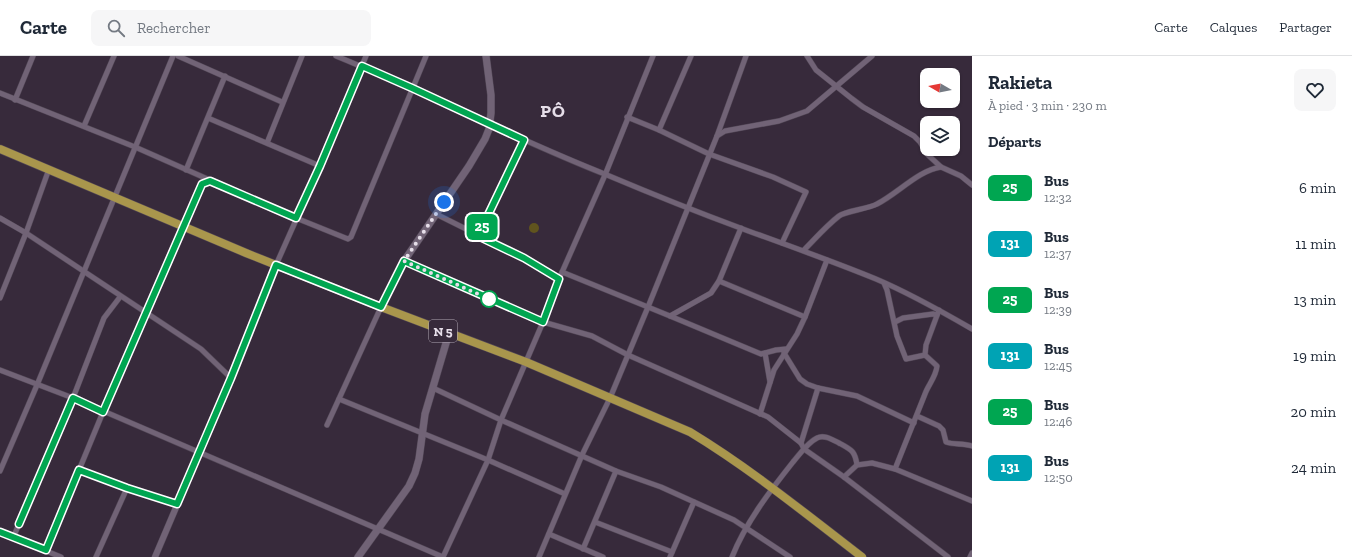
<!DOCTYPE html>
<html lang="fr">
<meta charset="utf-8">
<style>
:root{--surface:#fff;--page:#f6f6f7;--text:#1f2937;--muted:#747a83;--line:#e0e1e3}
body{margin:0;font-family:"Zilla Slab",serif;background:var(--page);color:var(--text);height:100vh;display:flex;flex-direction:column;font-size:15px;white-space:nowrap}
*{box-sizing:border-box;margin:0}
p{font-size:13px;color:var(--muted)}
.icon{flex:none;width:22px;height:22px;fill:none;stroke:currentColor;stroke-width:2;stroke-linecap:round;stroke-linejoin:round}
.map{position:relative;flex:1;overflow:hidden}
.panel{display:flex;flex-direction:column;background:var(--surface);width:380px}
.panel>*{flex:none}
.badge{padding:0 8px;border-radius:6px;font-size:14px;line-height:26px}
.needle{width:26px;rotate:279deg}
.controls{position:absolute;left:920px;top:12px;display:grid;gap:8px}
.controls a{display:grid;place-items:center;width:40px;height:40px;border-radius:8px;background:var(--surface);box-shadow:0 1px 3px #0004;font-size:20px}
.you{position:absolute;width:20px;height:20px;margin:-10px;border:3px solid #fff;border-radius:50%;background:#1a73e8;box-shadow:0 0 0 6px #1a73e833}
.map>.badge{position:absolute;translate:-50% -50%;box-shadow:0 0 0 2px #fff}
h2{padding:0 16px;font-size:15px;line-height:36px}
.round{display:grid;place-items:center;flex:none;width:42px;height:42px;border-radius:8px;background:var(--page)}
.headline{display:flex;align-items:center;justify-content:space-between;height:68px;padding:0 16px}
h1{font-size:19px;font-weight:800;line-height:30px}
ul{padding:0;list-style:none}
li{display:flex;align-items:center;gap:12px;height:56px;padding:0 16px}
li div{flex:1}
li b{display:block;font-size:15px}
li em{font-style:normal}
li .badge{min-width:44px;font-weight:700;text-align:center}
header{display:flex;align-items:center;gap:24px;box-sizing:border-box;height:56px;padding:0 20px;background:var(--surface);border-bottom:1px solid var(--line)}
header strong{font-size:19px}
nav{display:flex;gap:22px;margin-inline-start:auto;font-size:14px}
.search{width:280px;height:36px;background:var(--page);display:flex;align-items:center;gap:10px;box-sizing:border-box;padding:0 14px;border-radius:8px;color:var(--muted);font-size:15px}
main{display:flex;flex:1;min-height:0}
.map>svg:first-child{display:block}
.green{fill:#60541e}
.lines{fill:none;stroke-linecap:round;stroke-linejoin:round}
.minor-casing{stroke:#524756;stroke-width:6}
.tertiary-casing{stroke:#524756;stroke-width:7}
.secondary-casing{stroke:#524756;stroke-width:8}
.trunk-casing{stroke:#524756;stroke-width:9}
.minor{stroke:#716376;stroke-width:5}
.tertiary{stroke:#716376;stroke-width:6}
.secondary{stroke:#716376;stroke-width:7}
.trunk{stroke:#a9964c;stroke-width:8}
.line-casing{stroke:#fff;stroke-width:9}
.line{stroke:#00a651;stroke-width:6}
.walk{stroke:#e6dee9;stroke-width:4;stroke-dasharray:0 7.2}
.stop-dot{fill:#fff;stroke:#00a651;stroke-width:2}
.labels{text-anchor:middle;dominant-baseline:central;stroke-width:4;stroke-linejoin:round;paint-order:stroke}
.shield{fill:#372a3b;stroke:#b2a8b5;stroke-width:1}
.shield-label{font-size:13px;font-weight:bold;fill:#e6dee9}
.district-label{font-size:18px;font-weight:bold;letter-spacing:1px;fill:#e6dee9;stroke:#372a3b}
</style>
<header>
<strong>Carte</strong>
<div class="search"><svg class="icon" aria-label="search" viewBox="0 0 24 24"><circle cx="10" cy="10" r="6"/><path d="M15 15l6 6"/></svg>Rechercher</div>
<nav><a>Carte</a><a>Calques</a><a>Partager</a></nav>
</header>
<main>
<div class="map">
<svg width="972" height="501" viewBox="0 0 972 501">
<rect width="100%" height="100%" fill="#372a3b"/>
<circle class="green" cx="534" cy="172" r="5"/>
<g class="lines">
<defs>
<g id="minor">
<path d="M178 0 282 46"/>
<path d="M336 0C427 37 515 83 607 119 652 138 697 156 743 173 787 189 832 205 876 223 909 237 941 255 972 273"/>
<path d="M807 0 816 14 851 42 863 51 914 80 920 86 928 99 941 111 961 120 972 129"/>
<path d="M0 37 135 91 296 162 348 183 351 181 426 0"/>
<path d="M15 44 33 0"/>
<path d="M627 61 659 74 709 98 773 121 806 136 782 187"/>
<path d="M208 62 320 110"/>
<path d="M84 70 114 0"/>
<path d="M659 74 691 0"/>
<path d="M717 80 725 75 779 65 807 55 872 0"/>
<path d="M267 87 302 0"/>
<path d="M186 114 225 20"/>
<path d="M436 158 524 202 559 223"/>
<path d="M0 162 26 177 201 293 231 322"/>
<path d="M478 180 524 84"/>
<path d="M804 194C815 183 826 170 839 160 845 155 868 153 877 148 897 138 919 114 941 111"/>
<path d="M404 205 543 266 592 280 628 299 768 361 801 387 804 393 844 421 948 501"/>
<path d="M276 209 320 110 366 0"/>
<path d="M562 216 670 260 761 298 776 294 786 293"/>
<path d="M719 225 805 261"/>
<path d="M884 227 887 234 897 280 906 303 925 299"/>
<path d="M0 242 26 177 49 113"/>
<path d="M670 260 711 237 719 225 741 172"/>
<path d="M895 266 903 262 933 258 937 259"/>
<path d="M765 297 770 326"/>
<path d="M784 297 800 323 807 328 818 332 857 340 914 367"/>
<path d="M0 314 73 342 443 501"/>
<path d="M433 332 501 364 616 415 661 431 734 464 790 501"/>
<path d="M339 343 488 404 565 438"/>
<path d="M760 358 774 314 797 278 805 261 827 204"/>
<path d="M917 360 939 370 943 374 946 386C954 389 963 387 972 390"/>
<path d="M327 369 381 251"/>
<path d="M801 387 818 332"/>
<path d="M895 413C905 388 915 363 925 338 928 329 936 321 937 310L925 299 926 289 939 254"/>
<path d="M79 414 127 432 177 448"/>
<path d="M0 415 37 329 173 0"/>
<path d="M844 421 857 409 872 407 895 413 972 445"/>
<path d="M595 466 672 496"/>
<path d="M0 476 61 501"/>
<path d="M549 478 603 501"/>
<path d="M13 482 73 342 104 262 120 241"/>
<path d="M583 493 616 415"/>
<path d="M46 494 103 356 202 128"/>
<path d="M96 501 127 432"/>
<path d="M443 501 488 404 501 364 543 266 559 223 605 119 653 0"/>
<path d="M539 501 582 399 610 342 648 251 717 80 746 0"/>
<path d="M670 501 694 446"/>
<path d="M732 501C746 466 770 435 793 406 800 398 807 387 817 382 824 378 833 384 839 387 852 394 855 395 857 409"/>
<path d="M970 501 972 497"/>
</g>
<path id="tertiary" d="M155 501 231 322 276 209"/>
<g id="secondary">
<path d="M381 251 404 205 469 110 485 83 489 73 491 57V39L486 0"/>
<path d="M358 501 409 430 415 417 419 403 425 358 449 277"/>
</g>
<path id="trunk" d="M0 93 246 197 381 251 526 306 690 376C751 413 806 458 862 501"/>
</defs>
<use href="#minor" class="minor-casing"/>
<use href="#tertiary" class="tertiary-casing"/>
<use href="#secondary" class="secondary-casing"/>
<use href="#trunk" class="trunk-casing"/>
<use href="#minor" class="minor"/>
<use href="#tertiary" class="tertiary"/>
<use href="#secondary" class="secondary"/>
<use href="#trunk" class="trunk"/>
</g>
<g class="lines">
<defs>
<path id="line" d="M0 476 46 494 79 414 127 432 177 448 231 322 276 209 381 251 404 205 543 266 559 223 524 202 478 180 524 84 412 32 362 10 320 110 296 162 210 125 202 128 103 356 73 342 19 468"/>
</defs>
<use href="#line" class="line-casing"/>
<use href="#line" class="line"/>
<path class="walk" d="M444 146 404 205 489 243"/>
</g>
<circle class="stop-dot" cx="489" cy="243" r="8"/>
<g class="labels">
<rect class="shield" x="429" y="264" width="28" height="22" rx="3"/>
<g class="shield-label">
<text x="443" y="275">N 5</text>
</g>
<g class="district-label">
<text x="553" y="55">PÔ</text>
</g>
</g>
</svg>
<div class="controls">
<a><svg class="needle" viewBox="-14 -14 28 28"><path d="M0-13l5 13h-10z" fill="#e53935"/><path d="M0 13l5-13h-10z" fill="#747a83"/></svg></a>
<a><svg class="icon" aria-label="layers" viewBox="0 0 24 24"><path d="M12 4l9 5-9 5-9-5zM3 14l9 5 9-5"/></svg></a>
</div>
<div class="you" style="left:444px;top:146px"></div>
<b class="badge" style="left:482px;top:171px;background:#00a651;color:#fff">25</b>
</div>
<section class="panel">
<div class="headline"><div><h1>Rakieta</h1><p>À pied · 3 min · 230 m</p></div><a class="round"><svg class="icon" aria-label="heart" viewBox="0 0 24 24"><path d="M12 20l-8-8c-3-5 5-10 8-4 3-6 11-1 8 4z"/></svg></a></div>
<h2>Départs</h2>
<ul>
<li><span class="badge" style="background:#00a651;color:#fff">25</span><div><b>Bus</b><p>12:32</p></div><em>6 min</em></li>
<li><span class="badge" style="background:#00a3b4;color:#fff">131</span><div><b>Bus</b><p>12:37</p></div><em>11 min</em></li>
<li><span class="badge" style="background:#00a651;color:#fff">25</span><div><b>Bus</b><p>12:39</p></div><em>13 min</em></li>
<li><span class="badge" style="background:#00a3b4;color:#fff">131</span><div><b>Bus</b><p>12:45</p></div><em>19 min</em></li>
<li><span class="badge" style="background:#00a651;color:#fff">25</span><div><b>Bus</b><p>12:46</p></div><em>20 min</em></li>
<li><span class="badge" style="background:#00a3b4;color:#fff">131</span><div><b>Bus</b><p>12:50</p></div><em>24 min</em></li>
</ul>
</section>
</main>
